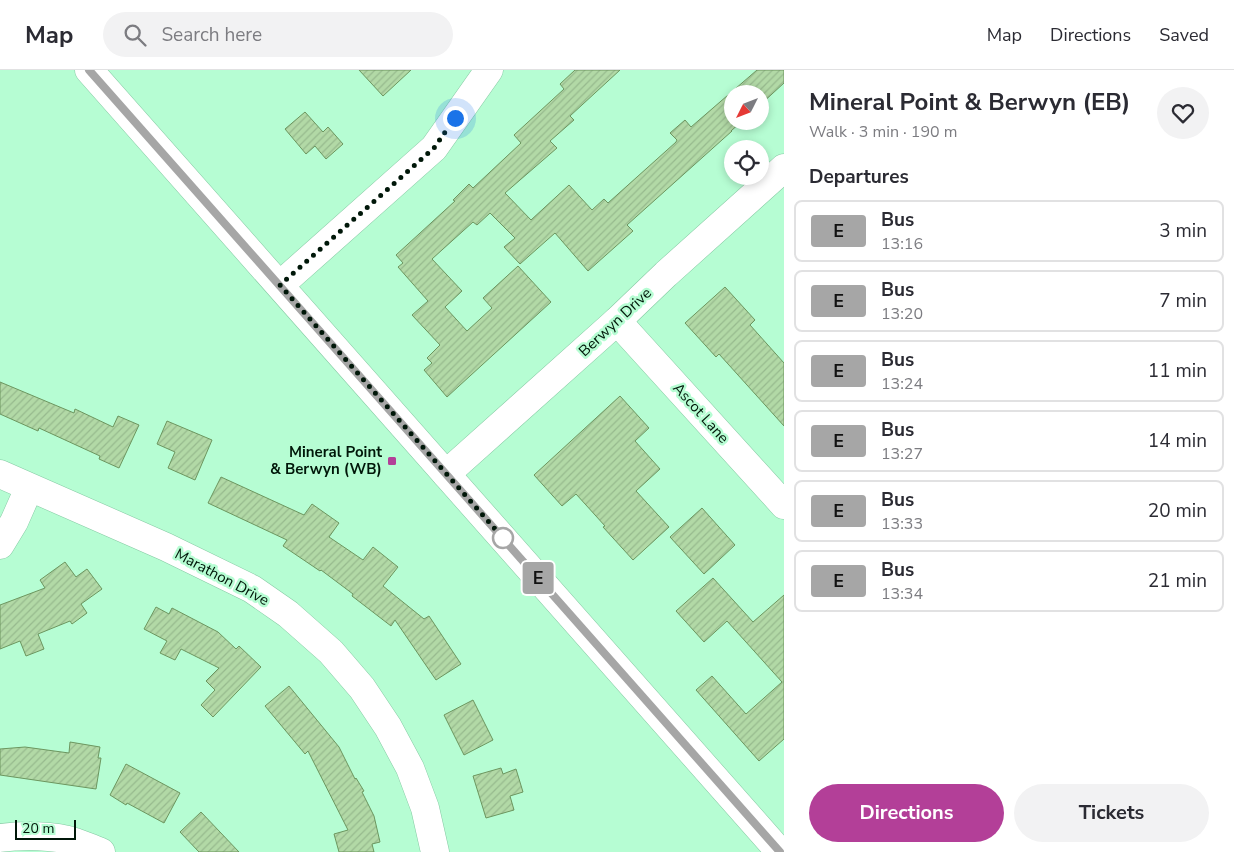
<!DOCTYPE html>
<meta charset="utf-8">
<style>
:root{--surface:#fff;--page:#f2f2f3;--text:#2b2b33;--muted:#7c7c81;--line:#e1e1e2;--accent:#b33f98}
body{margin:0;font-family:"Nunito Sans",sans-serif;background:var(--page);color:var(--text);height:100vh;display:flex;flex-direction:column;font-size:19px;white-space:nowrap}
*{box-sizing:border-box;margin:0}
p{font-size:16px;color:var(--muted)}
.icon{flex:none;width:28px;height:28px;fill:none;stroke:currentColor;stroke-width:2;stroke-linecap:round;stroke-linejoin:round}
.map{position:relative;flex:1;overflow:hidden}
.panel{display:flex;flex-direction:column;background:var(--surface);width:450px}
.panel>*{flex:none}
.badge{padding:0 10px;border-radius:4px;font-size:18px;line-height:32px}
.needle{width:32px;rotate:228deg}
.tools{position:absolute;left:724px;top:15px;display:grid;gap:10px}
.tools a{display:grid;place-items:center;width:45px;height:45px;border-radius:50%;background:var(--surface);box-shadow:0 2px 8px #0003;font-size:25px}
.scale{position:absolute;left:15px;bottom:12px;width:61px;box-sizing:border-box;padding-left:5px;border:2px solid #001709;border-top:0;font-size:14px;line-height:18px;white-space:nowrap;color:#001709;-webkit-text-stroke:4px #b6fdd3;paint-order:stroke}
.you{position:absolute;width:25px;height:25px;margin:-12px;border:4px solid #fff;border-radius:50%;background:#1a73e8;box-shadow:0 0 0 8px #1a73e833}
.map>.badge{position:absolute;translate:-50% -50%;box-shadow:0 0 0 2px #fff}
h2{padding:0 25px;font-size:19px;line-height:45px}
.round{display:grid;place-items:center;flex:none;width:52px;height:52px;border-radius:26px;background:var(--page)}
.headline{display:flex;align-items:center;justify-content:space-between;height:85px;padding:0 25px}
h1{font-size:24px;font-weight:700;line-height:38px}
.button{display:flex;gap:10px;margin-top:auto;padding:10px 25px}
.button a{flex:1;height:58px;border-radius:30px;background:var(--accent);color:#fff;font-size:20px;font-weight:700;line-height:58px;text-align:center}
.button a+a{background:var(--page);color:var(--text)}
ul{padding:0;list-style:none}
li{display:flex;align-items:center;gap:15px;height:62px;margin:0 10px 8px;padding:0 15px;border:2px solid var(--line);border-radius:8px}
li div{flex:1}
li b{display:block;font-size:19px}
li em{font-style:normal}
li .badge{min-width:55px;font-weight:700;text-align:center}
header{display:flex;align-items:center;gap:30px;box-sizing:border-box;height:70px;padding:0 25px;background:var(--surface);border-bottom:1px solid var(--line)}
header strong{font-size:24px}
nav{display:flex;gap:28px;margin-inline-start:auto;font-size:18px}
.search{width:350px;height:45px;background:var(--page);display:flex;align-items:center;gap:12px;box-sizing:border-box;padding:0 18px;border-radius:28px;color:var(--muted);font-size:19px}
main{display:flex;flex:1;min-height:0}
.map>svg:first-child{display:block}
.building{fill:url(#building-hatch);stroke:#6c965f}
.lines{fill:none;stroke-linecap:round;stroke-linejoin:round}
.minor-casing{stroke:#85caa3;stroke-width:29}
.major-casing{stroke:#85caa3;stroke-width:29}
.minor{stroke:#fff;stroke-width:28}
.major{stroke:#fff;stroke-width:28}
.line-casing{stroke:#fff;stroke-width:11}
.line{stroke:#a6a6a6;stroke-width:8}
.walk{stroke:#001709;stroke-width:5;stroke-dasharray:0 9}
.poi-dot{fill:#b33f98;stroke:#b6fdd3;stroke-width:2}
.stop-dot{fill:#fff;stroke:#a6a6a6;stroke-width:2.5}
.labels{text-anchor:middle;dominant-baseline:central;stroke-width:5;stroke-linejoin:round;paint-order:stroke}
.street-label{font-size:15px;fill:#001709;stroke:#b6fdd3}
.poi-label{font-size:15px;font-weight:bold;fill:#001709;stroke:#b6fdd3;text-anchor:end}
</style>
<header>
<strong>Map</strong>
<div class="search"><svg class="icon" aria-label="search" viewBox="0 0 24 24"><circle cx="10" cy="10" r="6"/><path d="M15 15l6 6"/></svg>Search here</div>
<nav><a>Map</a><a>Directions</a><a>Saved</a></nav>
</header>
<main>
<div class="map">
<svg width="784" height="782" viewBox="0 0 784 782">
<defs>
<pattern id="building-hatch" width="6" height="6" patternUnits="userSpaceOnUse" patternTransform="scale(1.25)"><rect width="6" height="6" fill="#b2d9a6"/><path d="M-1 1l2-2M0 6l6-6M5 7l2-2" fill="none" stroke="#97ba8e"/></pattern>
</defs>
<rect width="100%" height="100%" fill="#b6fdd3"/>
<g class="building">
<path d="M359 0H411L383 26Z"/>
<path d="M575 0H620L570 46 574 50 550 71 557 78 505 123 531 150 569 115 592 140 604 129 608 133 676 72 677 70 670 63 685 50 691 57 757 0H784V13L760 35V24H732V51H742L731 61H732L627 155 633 161 588 201 555 163 520 194 504 177 515 168 490 143 477 155 473 152 432 189 462 221 445 237 467 261 492 238 483 228 518 196 551 232 447 327 424 300 432 293 427 288 440 275 412 245 428 231 398 197 403 193 396 185 455 131 453 130 469 114 473 118 521 73 514 65 564 19 560 14Z"/>
<path d="M305 42 323 62 328 57 343 74 326 89 315 76 306 84 285 59Z"/>
<path d="M725 217 755 250 750 255 784 293V356L719 284 716 287 685 253Z"/>
<path d="M0 312 74 343 75 339 113 357 118 346 139 355 119 398 99 389 100 386 39 358 38 361 0 344Z"/>
<path d="M620 326 649 358 635 371 660 399 636 421 669 457 633 490 603 457 605 456 576 424 562 436 534 405Z"/>
<path d="M167 351 212 370 195 410 168 398 175 382 157 374Z"/>
<path d="M221 407 304 445 312 434 339 453 329 467 363 490 373 477 398 497 383 516 424 549 429 546 461 594 436 610 395 550 391 556 352 526 353 524 321 500 320 501 283 476 287 470 208 433Z"/>
<path d="M702 438 735 475 704 504 670 467Z"/>
<path d="M65 492 76 507 87 499 102 519 81 534 87 543 72 554 70 551 38 564 44 579 26 586 20 571 0 579V535L45 518 40 510Z"/>
<path d="M713 508 753 552 784 525V669L759 691 696 620 712 606 746 644 782 612 727 551 704 572 676 541Z"/>
<path d="M156 537 169 544 172 538 218 562 236 579 239 576 261 597 213 647 201 635 215 620 206 611 219 598 181 579 175 590 160 583 167 571 144 559Z"/>
<path d="M289 616 339 677 355 709 356 708 364 721 362 722 374 746 380 772 372 774 374 782H339L334 764 348 760 308 681 305 684 265 636Z"/>
<path d="M473 630 493 670 464 685 444 645Z"/>
<path d="M70 672 100 677 98 688H101L96 719 0 705V679L25 677 69 683Z"/>
<path d="M126 694 180 723 164 753 127 733 126 735 110 725Z"/>
<path d="M501 698 503 704 516 699 523 722 510 726 514 740 486 748 473 706Z"/>
<path d="M201 742 239 782H199L180 762Z"/>
</g>
<g class="lines">
<defs>
<g id="minor">
<path d="M280 215 434 78 489 0"/>
<path d="M617 251 784 435"/>
<path d="M0 404 166 477 252 519 288 544 331 582 362 618 388 657 410 698 425 738 435 782"/>
<path d="M446 404 617 251 666 204 784 98"/>
<path d="M0 475 14 452 29 418"/>
<path d="M0 768C22 765 54 765 75 772 84 775 93 779 101 782"/>
</g>
<path id="major" d="M89 0 780 782"/>
</defs>
<use href="#minor" class="minor-casing"/>
<use href="#major" class="major-casing"/>
<use href="#minor" class="minor"/>
<use href="#major" class="major"/>
</g>
<g class="lines">
<defs>
<path id="line" d="M89 0 780 782"/>
</defs>
<use href="#line" class="line-casing"/>
<use href="#line" class="line"/>
<path class="walk" d="M455 48 434 78 280 215 503 468"/>
</g>
<rect class="poi-dot" x="387" y="386" width="10" height="10" rx="2.5"/>
<circle class="stop-dot" cx="503" cy="468" r="10"/>
<g class="labels">
<g class="street-label">
<text transform="translate(615 252) rotate(-43)">Berwyn Drive</text>
<text transform="translate(701 343) rotate(48)">Ascot Lane</text>
<text transform="translate(222 507) rotate(28)">Marathon Drive</text>
</g>
<g class="poi-label">
<text x="382" y="382">Mineral Point<tspan x="382" dy="17">&amp; Berwyn (WB)</tspan></text>
</g>
</g>
</svg>
<div class="tools">
<a><svg class="needle" viewBox="-14 -14 28 28"><path d="M0-13l5 13h-10z" fill="#e53935"/><path d="M0 13l5-13h-10z" fill="#7c7c81"/></svg></a>
<a><svg class="icon" aria-label="locate" viewBox="0 0 24 24"><circle cx="12" cy="12" r="6"/><path d="M12 2v4M12 18v4M2 12h4M18 12h4"/></svg></a>
</div>
<div class="scale">20 m</div>
<div class="you" style="left:455px;top:48px"></div>
<b class="badge" style="left:538px;top:508px;background:#a6a6a6;color:#111">E</b>
</div>
<section class="panel">
<div class="headline"><div><h1>Mineral Point &amp; Berwyn (EB)</h1><p>Walk · 3 min · 190 m</p></div><a class="round"><svg class="icon" aria-label="heart" viewBox="0 0 24 24"><path d="M12 20l-8-8c-3-5 5-10 8-4 3-6 11-1 8 4z"/></svg></a></div>
<h2>Departures</h2>
<ul>
<li><span class="badge" style="background:#a6a6a6;color:#111">E</span><div><b>Bus</b><p>13:16</p></div><em>3 min</em></li>
<li><span class="badge" style="background:#a6a6a6;color:#111">E</span><div><b>Bus</b><p>13:20</p></div><em>7 min</em></li>
<li><span class="badge" style="background:#a6a6a6;color:#111">E</span><div><b>Bus</b><p>13:24</p></div><em>11 min</em></li>
<li><span class="badge" style="background:#a6a6a6;color:#111">E</span><div><b>Bus</b><p>13:27</p></div><em>14 min</em></li>
<li><span class="badge" style="background:#a6a6a6;color:#111">E</span><div><b>Bus</b><p>13:33</p></div><em>20 min</em></li>
<li><span class="badge" style="background:#a6a6a6;color:#111">E</span><div><b>Bus</b><p>13:34</p></div><em>21 min</em></li>
</ul>
<div class="button"><a>Directions</a><a>Tickets</a></div>
</section>
</main>
